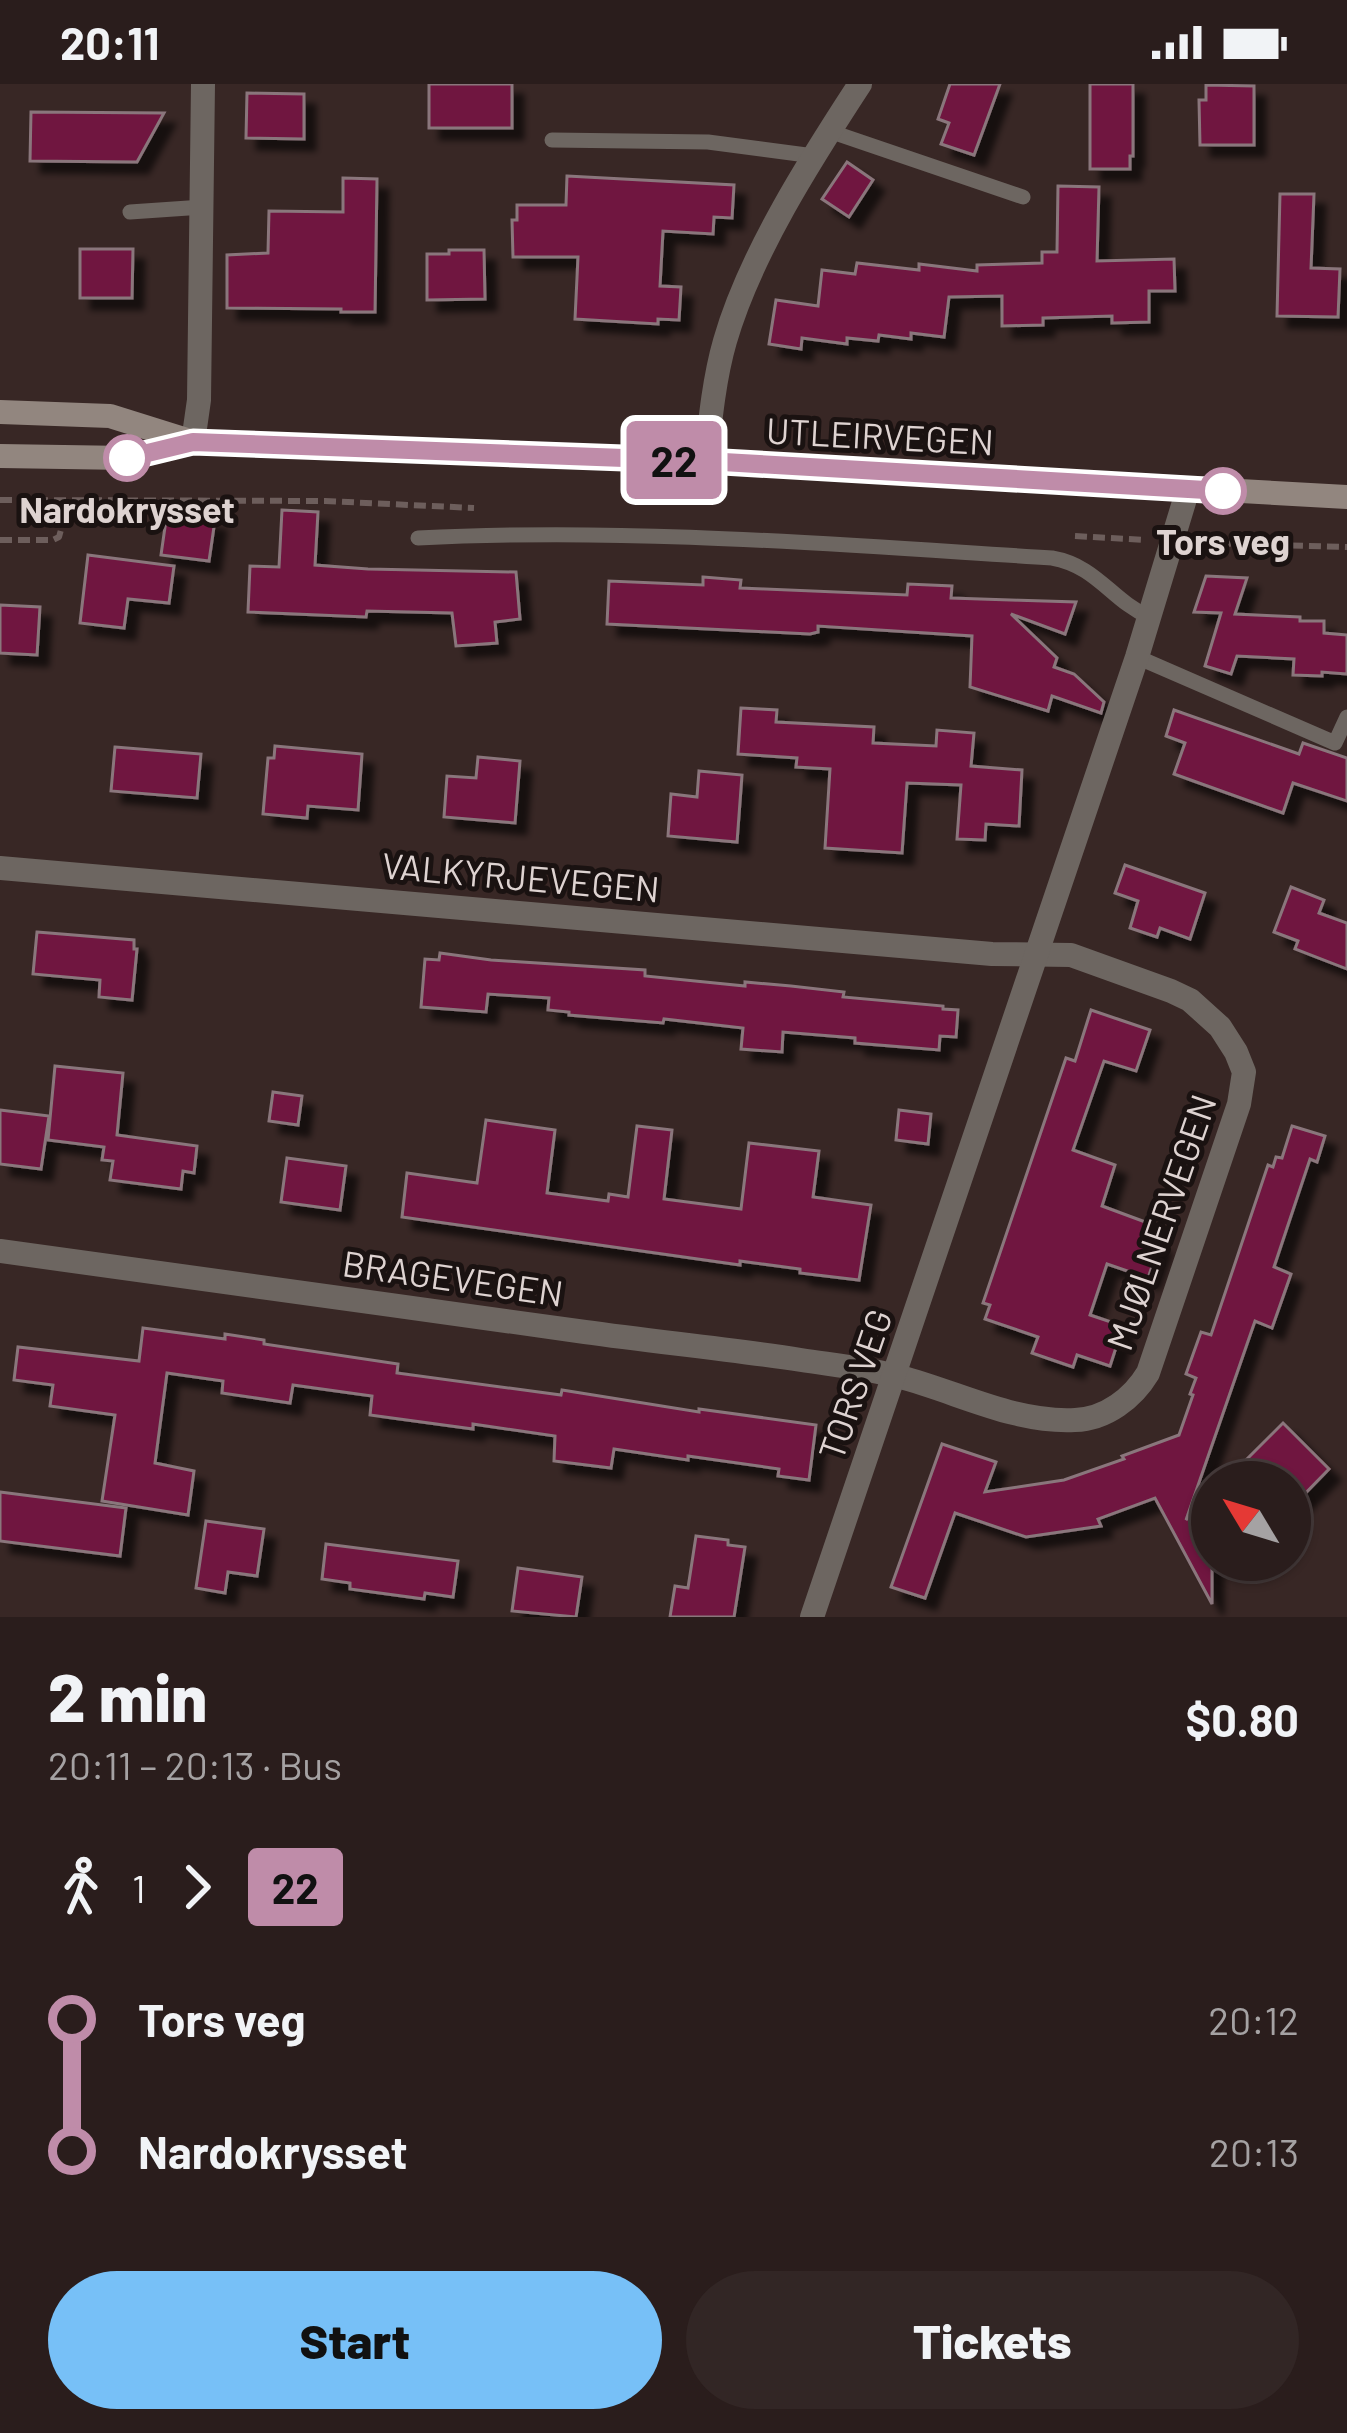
<!DOCTYPE html>
<meta charset="utf-8">
<style>
:root{--surface:#2a1d1c;--page:#322625;--text:#f1f3f6;--muted:#a5a2a3;--line:#463b3b;--accent:#77c0f7}
body{margin:0;font-family:Barlow,sans-serif;background:var(--page);color:var(--text);height:100vh;display:flex;flex-direction:column;font-size:45px;white-space:nowrap}
*{box-sizing:border-box;margin:0}
p{font-size:39px;color:var(--muted)}
.icon{flex:none;width:66px;height:66px;fill:none;stroke:currentColor;stroke-width:2;stroke-linecap:round;stroke-linejoin:round}
.map{position:relative;height:1533px;overflow:hidden}
.drawer{display:flex;flex-direction:column;background:var(--surface);flex:1}
.drawer>*{flex:none}
.badge{padding:0 24px;border-radius:9px;font-size:42px;line-height:78px}
.needle{width:78px;rotate:308deg}
.controls{position:absolute;left:1191px;top:1377px;display:grid;gap:24px}
.controls a{display:grid;place-items:center;width:120px;height:120px;border-radius:50%;background:var(--surface);box-shadow:0 3px 9px #0004,0 0 0 3px var(--line);font-size:60px}
.map>.badge{position:absolute;translate:-50% -50%;box-shadow:0 0 0 6px #fff}
.legs{display:flex;align-items:center;gap:18px;height:132px;padding:0 48px;font-size:39px}
.legs p{margin-inline-start:auto}
.headline{display:flex;align-items:center;justify-content:space-between;height:204px;padding:0 48px}
h1{font-size:66px;font-weight:800;line-height:90px}
.cta{display:flex;gap:24px;margin-top:auto;padding:24px 48px}
.cta a{flex:1;height:138px;border-radius:72px;background:var(--accent);color:#111;font-size:48px;font-weight:800;line-height:138px;text-align:center}
.cta a+a{background:var(--page);color:var(--text)}
ul{padding:0 48px;list-style:none}
li{display:flex;align-items:center;gap:42px;height:132px;font-size:45px}
li i{display:grid;place-items:center;width:18px;height:100%;margin:0 15px;background:currentColor}
li i::after{content:'';width:30px;height:30px;margin:-15px;border:9px solid;border-radius:50%;background:var(--surface)}
li p{margin-inline-start:auto}
li:first-child i{background:linear-gradient(#0000 50%,currentColor 0)}
li:last-child i{background:linear-gradient(currentColor 50%,#0000 0)}
.status{display:flex;justify-content:space-between;align-items:center;height:84px;padding:0 60px;background:var(--surface);direction:ltr}
.status svg{height:33px;fill:currentColor}
.map>svg:first-child{display:block}
.building{fill:#6f163f;stroke:#8a767c;stroke-width:3;filter:url(#shadow)}
.lines{fill:none;stroke-linecap:round;stroke-linejoin:round}
.path{stroke:#6d5e5c;stroke-width:6;stroke-dasharray:12 6;stroke-linecap:butt}
.lane{stroke:#6d6661;stroke-width:15}
.street{stroke:#6d6661;stroke-width:24}
.secondary{stroke:#92867f;stroke-width:24}
.line-1-casing{stroke:#fff;stroke-width:27}
.line-1{stroke:#bf8ca9;stroke-width:18}
.stop-1-dot{fill:#fff;stroke:#bf8ca9;stroke-width:6}
.labels{text-anchor:middle;dominant-baseline:central;stroke-width:10;stroke-linejoin:round;paint-order:stroke}
.street-label{font-size:36px;fill:#ded3d1;stroke:#1a1211}
.stop-label{font-size:36px;font-weight:bold;fill:#ded3d1;stroke:#1a1211}
</style>
<div class="status"><b>20:11</b><svg viewBox="0 0 49 12"><path d="M0 12V9h3v3zM5 12V6h3v6zM10 12V3h3v9zM15 12V0h3v12zM26 1h20v11H26zM47 4h2v5h-2z"/></svg></div>
<div class="map">
<svg width="1347" height="1533" viewBox="0 0 1347 1533">
<defs>
<filter id="shadow"><feDropShadow dx="11" dy="11" stdDeviation="3" flood-color="#0009"/></filter>
</defs>
<rect width="100%" height="100%" fill="#382725"/>
<g class="building">
<rect x="429" y="0" width="83" height="44"/>
<path d="M950 0H1000L974 71 941 60 949 39 938 35Z"/>
<path d="M1090 0H1133V72H1130V85H1090Z"/>
<path d="M1206 1 1254 2V61H1200L1199 16H1206Z"/>
<path d="M247 9 304 10V55L246 54Z"/>
<path d="M31 28 164 29 137 78 30 77Z"/>
<path d="M847 78 873 96 849 133 822 115Z"/>
<path d="M567 92 734 101 732 134 714 133 713 150 663 147 660 202 681 203 679 236 658 235V240L575 235 578 173H513L512 136H517V121H566Z"/>
<path d="M343 94 377 95 375 228H341V225L227 224V171L268 169 269 127 343 128Z"/>
<path d="M1058 102 1099 103 1097 177 1174 175 1175 207H1149V238L1112 239V232L1043 234V241L1002 242V212L949 213 944 253 911 249V255L879 251 878 257 847 254V260L802 254 801 265 769 260 776 216 818 222 822 186 855 190 857 179 919 186V180L977 187V181L1042 179V168H1057Z"/>
<path d="M1280 110H1314L1311 184 1340 185 1338 233 1277 232Z"/>
<path d="M80 165H133L132 214H80Z"/>
<path d="M449 166H484L485 215 427 216V170H449Z"/>
<path d="M282 426 318 428 315 481 368 485 516 488 520 535 495 538 497 559 456 562 452 529 367 527 366 533 248 528 250 482 279 483Z"/>
<path d="M167 429 215 436 209 477 161 471Z"/>
<path d="M88 471 174 482 169 519 128 515 124 544 80 539Z"/>
<path d="M1206 492 1247 494 1235 530 1300 533V537H1324V549L1347 551V590L1322 588V592L1293 591 1294 575 1237 572 1231 590 1205 582 1221 529 1194 528Z"/>
<path d="M703 493 741 496 740 504 907 511 908 500 952 502 951 514 1076 518 1065 550 1011 530 1057 574 1054 583 1074 590 1104 618 1101 629 1052 612 1048 627 970 603 972 552 818 542V548L810 550 607 540 609 497 703 501Z"/>
<path d="M0 521 40 523 37 571 0 569Z"/>
<path d="M741 624 777 626 776 638 874 643 873 659 936 662 937 646 974 649 971 682 1022 686 1019 742 986 740 985 756 957 755 961 701 907 699 902 769 825 764 830 685 796 683 797 674 738 670Z"/>
<path d="M1174 626 1299 670 1303 659 1347 674V717L1293 699 1283 729 1174 690 1185 659 1166 652Z"/>
<path d="M275 662 362 670 358 726 308 722 307 734 263 730 268 674H274Z"/>
<path d="M115 663 201 670 197 714 111 707Z"/>
<path d="M478 673 520 677 515 739 444 733 447 692 476 694Z"/>
<path d="M699 687 742 691 737 758 668 752 671 710 697 713Z"/>
<path d="M1125 781 1205 809 1190 855 1160 844 1157 853 1130 844 1138 817 1115 809Z"/>
<path d="M1291 803 1324 816 1319 829 1347 839V885L1295 865 1298 857 1274 848Z"/>
<path d="M37 848 134 856V865H137L132 916 99 913 100 896 33 890Z"/>
<path d="M440 869 491 876 645 886V892L745 902V898L791 902 844 908 843 913 943 922V925L958 926 956 953 940 952 939 966 855 959V954L783 948 782 968 741 965 743 944 664 935 663 939 569 931V928L548 926 549 914 488 910 486 928 421 923 425 875 439 876Z"/>
<path d="M1091 926 1150 946 1136 987 1104 977 1073 1066 1115 1081 1102 1122 1148 1139 1143 1153 1160 1159 1148 1194 1107 1180 1090 1231 1123 1242 1110 1282 1077 1271 1073 1283 1032 1269 1038 1253 985 1235 990 1221 983 1219 1066 974 1075 977Z"/>
<path d="M55 982 123 989 117 1051 197 1062 194 1089 183 1087 181 1105 110 1096 113 1077 102 1076 104 1063 48 1056Z"/>
<path d="M273 1008 302 1012 298 1041 269 1037Z"/>
<path d="M0 1026 49 1032 41 1085 0 1080Z"/>
<path d="M899 1026 931 1030 928 1060 896 1056Z"/>
<path d="M486 1036 555 1046 547 1109 608 1117 609 1110 628 1113 637 1042 672 1046 664 1115 741 1125 749 1059 819 1067 813 1113 871 1121 859 1196 800 1189V1185L740 1177V1181L402 1133 407 1089 477 1099Z"/>
<path d="M1292 1042 1325 1052 1317 1078 1310 1075 1274 1183 1291 1190 1272 1244 1255 1237 1186 1436 1212 1410V1520L1155 1414 1098 1435 1101 1442 1026 1453 955 1429 925 1514 891 1503 942 1360 996 1378 985 1408 1064 1396 1124 1375 1122 1372 1179 1351 1193 1311 1190 1310 1196 1294 1186 1290 1201 1248 1211 1251 1268 1081 1273 1083 1276 1073 1282 1074Z"/>
<path d="M287 1074 346 1082 340 1126 281 1118Z"/>
<path d="M143 1244 225 1255V1250L264 1256V1260L398 1280 397 1289 561 1311 562 1306 699 1328V1325L816 1341 809 1396 778 1392 779 1385 688 1372V1376L614 1365 611 1384 554 1377 555 1352 473 1340V1345L370 1331 372 1312 293 1301 290 1319 222 1309 223 1297 167 1289 155 1379 194 1387 188 1431 102 1417 115 1331 50 1322 53 1301 14 1296 18 1263 139 1277Z"/>
<path d="M1283 1339 1329 1385 1290 1425V1398H1268L1246 1376Z"/>
<path d="M0 1408 126 1424 120 1472 0 1457Z"/>
<path d="M206 1437 264 1445 257 1492 228 1488 225 1509 196 1504Z"/>
<path d="M696 1452 728 1456V1461L745 1463 734 1533H670L675 1502 688 1504Z"/>
<path d="M326 1460 458 1477 453 1513 425 1509 424 1515 350 1505V1499L322 1495Z"/>
<path d="M518 1484 582 1493 576 1533 512 1527Z"/>
</g>
<g class="lines">
<g class="path">
<path d="M0 416 325 417 474 424"/>
<path d="M1075 452 1146 456"/>
<path d="M0 456H53L59 453 69 416"/>
<path d="M1201 459 1347 463"/>
</g>
<g class="lane">
<path d="M829 47 1023 113"/>
<path d="M552 56 708 58 814 72"/>
<path d="M130 128 203 123"/>
<path d="M418 454C629 443 842 461 1052 474 1097 482 1111 516 1149 533"/>
<path d="M1137 573 1335 659 1347 633"/>
</g>
<g class="street">
<path d="M193 358 199 316 203 0"/>
<path d="M706 377C710 338 714 295 725 257 750 170 811 75 860 0"/>
<path d="M0 784 992 870 1071 871 1171 907 1190 916 1220 943 1236 968 1244 988 1239 1020 1148 1289C1133 1314 1106 1335 1075 1336 1014 1339 958 1308 900 1293 868 1284 834 1281 801 1276 729 1265 657 1258 585 1248 390 1221 195 1193 0 1167"/>
<path d="M812 1533 1137 573 1188 405"/>
</g>
<g class="secondary">
<path d="M0 328 110 332 193 358 706 377 1347 413"/>
<path d="M0 372 127 374 190 359"/>
</g>
</g>
<g class="lines">
<defs>
<path id="line-1" d="M127 374 193 358 706 377 1223 407"/>
</defs>
<use href="#line-1" class="line-1-casing"/>
<use href="#line-1" class="line-1"/>
</g>
<g class="stop-1-dot">
<circle cx="127" cy="374" r="21"/>
<circle cx="1223" cy="407" r="21"/>
</g>
<g class="labels">
<g class="street-label">
<text transform="translate(880 351) rotate(3)">UTLEIRVEGEN</text>
<text transform="translate(521 792) rotate(5)">VALKYRJEVEGEN</text>
<text transform="translate(1160 1138) rotate(-71)">MJØLNERVEGEN</text>
<text transform="translate(453 1193) rotate(8)">BRAGEVEGEN</text>
<text transform="translate(854 1300) rotate(-71)">TORS VEG</text>
</g>
<g class="stop-label">
<text x="127" y="424">Nardokrysset</text>
<text x="1223" y="456">Tors veg</text>
</g>
</g>
</svg>
<div class="controls">
<a><svg class="needle" viewBox="-14 -14 28 28"><path d="M0-13l5 13h-10z" fill="#e53935"/><path d="M0 13l5-13h-10z" fill="#a5a2a3"/></svg></a>
</div>
<b class="badge" style="left:674px;top:376px;background:#bf8ca9;color:#111">22</b>
</div>
<section class="drawer">
<div class="headline"><div><h1>2 min</h1><p>20:11 – 20:13 · Bus</p></div><b>$0.80</b></div>
<div class="legs"><svg class="icon" aria-label="walk" viewBox="0 0 24 24"><circle cx="13" cy="4" r="2"/><path d="M13 8l-2 6 4 7M11 14l-3 7M7 12l3-4h3l4 4"/></svg>1<svg class="icon" aria-label="forward" viewBox="0 0 24 24"><path d="M9 5l7 7-7 7"/></svg><b class="badge" style="background:#bf8ca9;color:#111">22</b></div>
<ul>
<li><i style="color:#bf8ca9"></i><b>Tors veg</b><p>20:12</p></li>
<li><i style="color:#bf8ca9"></i><b>Nardokrysset</b><p>20:13</p></li>
</ul>
<div class="cta"><a>Start</a><a>Tickets</a></div>
</section>
